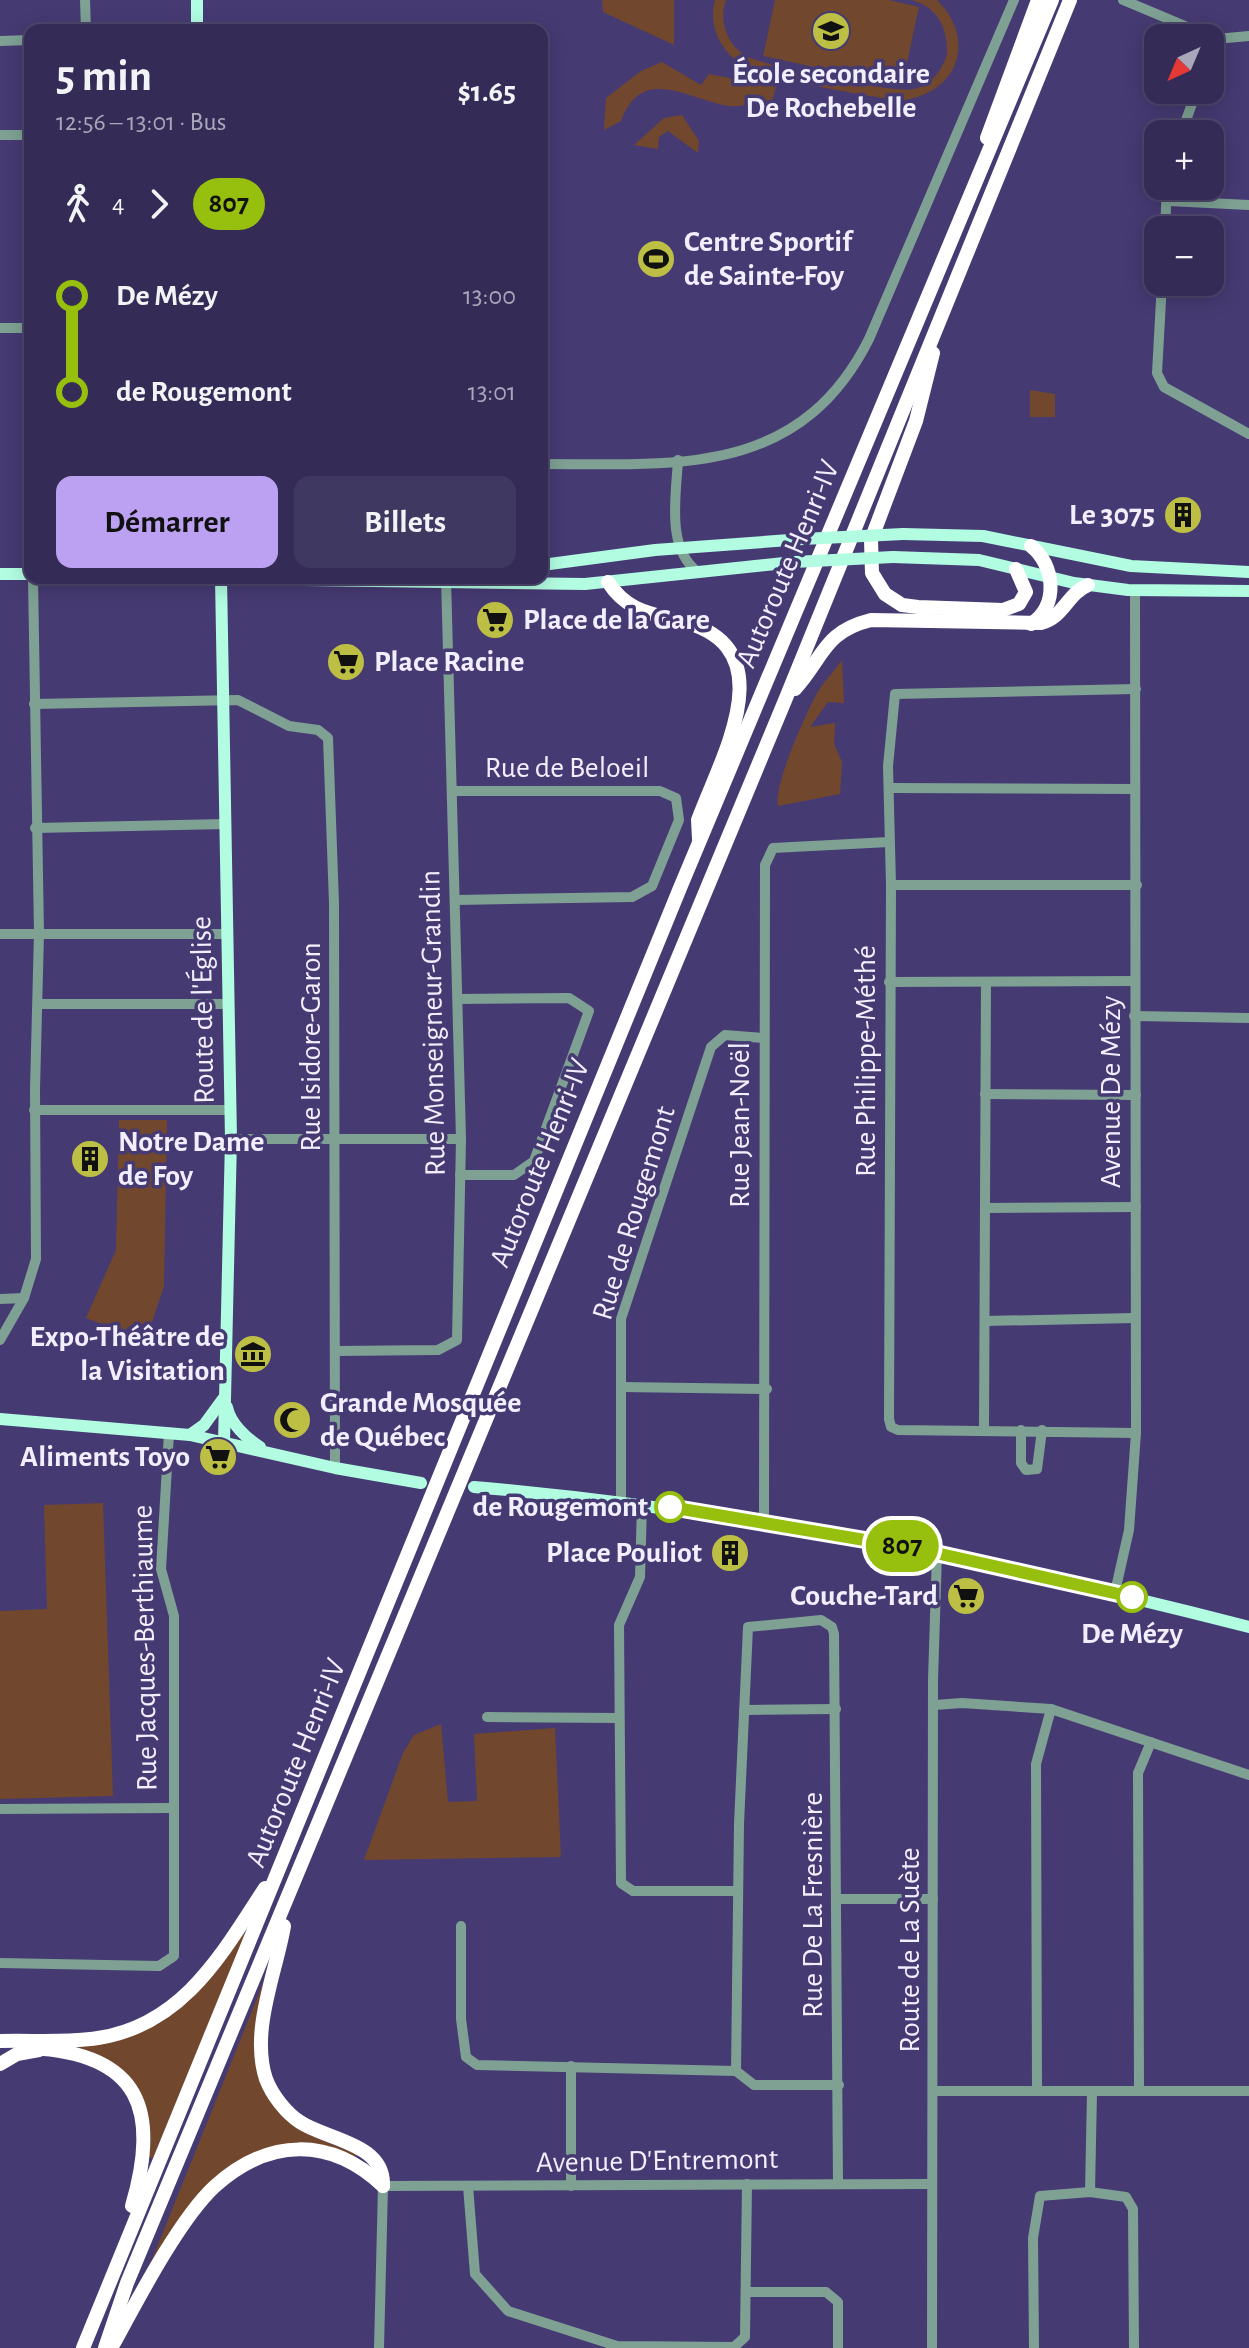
<!DOCTYPE html>
<html lang="fr">
<meta charset="utf-8">
<style>
:root{--surface:#342c56;--page:#3f3860;--text:#f1f3f6;--muted:#a9a7b9;--line:#4e486c;--accent:#bca0f2}
body{margin:0;font-family:"Alegreya Sans",sans-serif;background:var(--page);color:var(--text);height:100vh;display:flex;flex-direction:column;font-size:30px;white-space:nowrap}
*{box-sizing:border-box;margin:0}
p{font-size:26px;color:var(--muted)}
.icon{flex:none;width:44px;height:44px;fill:none;stroke:currentColor;stroke-width:2;stroke-linecap:round;stroke-linejoin:round}
.map{position:relative;flex:1;overflow:hidden}
.drawer{position:absolute;left:24px;top:24px;width:524px;height:560px;display:flex;flex-direction:column;background:var(--surface);border-radius:16px;box-shadow:0 4px 20px #0003,0 0 0 2px var(--line)}
.drawer>*{flex:none}
.badge{padding:0 16px;border-radius:26px;font-size:28px;line-height:52px}
.needle{width:52px;rotate:224deg}
.buttons{position:absolute;left:1144px;top:24px;display:grid;gap:16px}
.buttons a{display:grid;place-items:center;width:80px;height:80px;border-radius:16px;background:var(--surface);box-shadow:0 4px 20px #0003,0 0 0 2px var(--line);font-size:40px}
.map>.badge{position:absolute;translate:-50% -50%;box-shadow:0 0 0 4px #fff}
.legs{display:flex;align-items:center;gap:12px;height:88px;padding:0 32px;font-size:26px}
.legs p{margin-inline-start:auto}
.headline{display:flex;align-items:center;justify-content:space-between;height:136px;padding:0 32px}
h1{font-size:44px;font-weight:700;line-height:60px}
.cta{display:flex;gap:16px;margin-top:auto;padding:16px 32px}
.cta a{flex:1;height:92px;border-radius:16px;background:var(--accent);color:#111;font-size:32px;font-weight:700;line-height:92px;text-align:center}
.cta a+a{background:var(--page);color:var(--text)}
ul{padding:0 32px;list-style:none}
li{display:flex;align-items:center;gap:28px;height:96px;font-size:30px}
li i{display:grid;place-items:center;width:12px;height:100%;margin:0 10px;background:currentColor}
li i::after{content:'';width:20px;height:20px;margin:-10px;border:6px solid;border-radius:50%;background:var(--surface)}
li p{margin-inline-start:auto}
li:first-child i{background:linear-gradient(#0000 50%,currentColor 0)}
li:last-child i{background:linear-gradient(currentColor 50%,#0000 0)}
.map>svg:first-child{display:block}
.green{fill:#71472d}
.lines{fill:none;stroke-linecap:round;stroke-linejoin:round}
.minor{stroke:#7ea194;stroke-width:10}
.major{stroke:#b2fce2;stroke-width:12}
.highway{stroke:#fff;stroke-width:14}
.major-bridge{stroke:#b2fce2;stroke-width:12}
.line-1-casing{stroke:#fff;stroke-width:18}
.line-1{stroke:#97bf0d;stroke-width:12}
.stop-1-dot{fill:#fff;stroke:#97bf0d;stroke-width:4}
.labels{text-anchor:middle;dominant-baseline:central;stroke-width:7;stroke-linejoin:round;paint-order:stroke}
.poi-label{font-size:30px;font-weight:bold;fill:#f1effd;stroke:#463a73;text-anchor:start}
.street-label{font-size:30px;fill:#f1effd;stroke:#463a73}
.stop-label{font-size:30px;font-weight:bold;fill:#f1effd;stroke:#463a73;text-anchor:end}
</style>
<div class="map">
<svg width="1249" height="2348" viewBox="0 0 1249 2348">
<rect width="100%" height="100%" fill="#463a73"/>
<g class="green">
<path d="M602 0H674V45L603 12Z"/>
<path d="M715 0H726C719 20 726 42 744 55 760 65 897 94 914 89 932 85 941 71 947 55 948 28 938 7 911 0H937C979 42 956 96 898 101 863 94 767 81 741 64 720 50 708 25 715 0Z"/>
<path d="M775 0H889L919 7 902 86 763 56Z"/>
<path d="M662 62 701 85 709 74 776 87 772 101C759 101 739 108 729 106 687 99 642 64 621 121L604 130 606 98 641 71Z"/>
<path d="M682 115 699 141 698 153 668 131 659 137 658 149 634 145 664 118Z"/>
<path d="M1030 390 1055 394V417H1030Z"/>
<path d="M842 660 844 703 828 702 810 727 835 723 834 744 842 762 840 794 778 806C773 786 807 710 819 690 826 679 835 670 842 660Z"/>
<path d="M119 1120H167L164 1286 152 1322 128 1327 123 1332 86 1318 116 1250Z"/>
<path d="M103 1503 113 1796 0 1799V1611L47 1609 44 1505Z"/>
<path d="M441 1724 448 1802 477 1801 474 1734 555 1728 561 1857 364 1860 403 1753 414 1735Z"/>
<path d="M242 1934 245 1935 153 2158 149 2157C158 2099 117 2082 78 2049L79 2044 144 2029Z"/>
<path d="M268 1971 261 2081C276 2126 316 2137 356 2154L355 2157 312 2143 252 2154 147 2272Z"/>
</g>
<g class="lines">
<g class="minor">
<path d="M85 0 86 30"/>
<path d="M1123 0 1216 39 1249 36"/>
<path d="M0 41 30 40"/>
<path d="M1210 54 1216 39"/>
<path d="M1181 134 1197 90"/>
<path d="M0 135H30"/>
<path d="M1168 201 1249 205"/>
<path d="M1165 230 1167 186"/>
<path d="M1162 282 1157 373 1164 387 1249 434"/>
<path d="M0 328H30"/>
<path d="M678 460C676 496 666 549 698 572"/>
<path d="M542 464C675 464 799 478 869 339L1014 0"/>
<path d="M1136 689 895 694 888 766 891 885 889 1419 891 1427 898 1430 1136 1433"/>
<path d="M34 704 238 700 289 726 318 730 328 738 334 903 335 1468"/>
<path d="M889 788 1135 789"/>
<path d="M452 791H660L676 798 679 820 652 886 632 897 456 900"/>
<path d="M35 828 226 824"/>
<path d="M891 885H1137"/>
<path d="M0 934H228"/>
<path d="M889 982 1134 981"/>
<path d="M458 999 569 998 589 1011 534 1161 514 1175H460"/>
<path d="M39 1004H229"/>
<path d="M1134 1016 1249 1018"/>
<path d="M985 1094 1136 1095"/>
<path d="M34 1110H231"/>
<path d="M231 1139H461"/>
<path d="M987 1208 1136 1207"/>
<path d="M0 1299 24 1298"/>
<path d="M985 1321 1135 1318"/>
<path d="M0 1340 24 1298 36 1259 35 1089 39 933 33 578"/>
<path d="M336 1351 438 1350 457 1340 461 1139 446 578"/>
<path d="M621 1387 767 1389"/>
<path d="M984 1429 986 982"/>
<path d="M1021 1430V1463L1026 1470 1037 1469 1042 1430"/>
<path d="M621 1500V1319L711 1047 725 1035 763 1038"/>
<path d="M642 1504 640 1577 619 1625 621 1883 633 1891H738"/>
<path d="M764 1520 765 865 773 848 889 842"/>
<path d="M1115 1592 1129 1530 1136 1433 1135 590"/>
<path d="M935 1705 962 1703 1051 1709 1249 1775"/>
<path d="M744 1710 836 1709"/>
<path d="M487 1717 619 1718"/>
<path d="M0 1809 172 1808"/>
<path d="M838 1899H933"/>
<path d="M461 1926V2019L466 2057 477 2065 736 2071 754 2085H839"/>
<path d="M0 1963 159 1966 174 1956V1616L161 1569 169 1433"/>
<path d="M571 2066V2186"/>
<path d="M736 2071 739 1824 748 1627 821 1620 832 1627 834 1634 838 2183"/>
<path d="M934 2091H1249"/>
<path d="M1037 2091 1036 1764 1051 1709"/>
<path d="M1139 2091 1138 1773 1151 1742"/>
<path d="M468 2186 475 2274 508 2311 617 2346 734 2347 745 2337 747 2184"/>
<path d="M1090 2192 1092 2092"/>
<path d="M747 2292H826L838 2302V2348"/>
<path d="M379 2348 383 2186 932 2184"/>
<path d="M932 2348 933 1680 937 1553"/>
<path d="M1034 2348 1033 2238 1040 2196 1090 2192 1126 2197 1133 2209 1134 2348"/>
</g>
<g class="major">
<path d="M197 0V30"/>
<path d="M903 534 983 536 1131 566 1249 572"/>
<path d="M893 557 979 560 1074 583 1128 590 1249 591"/>
<path d="M542 565 655 550 803 539"/>
<path d="M0 574H30"/>
<path d="M166 578 585 584 794 562"/>
<path d="M221 578 231 1139 224 1442"/>
<path d="M227 1407C230 1423 246 1438 260 1447"/>
<path d="M0 1419 190 1435 335 1468 421 1483"/>
<path d="M190 1435 204 1425 223 1399"/>
<path d="M474 1487C737 1510 993 1561 1249 1627"/>
</g>
<g class="highway">
<path d="M987 138 1038 0"/>
<path d="M933 353 916 421 871 540 872 573 885 594 902 605 918 607 1003 610 1019 604 1026 592 1016 569"/>
<path d="M1031 546C1055 565 1059 606 1031 624"/>
<path d="M608 582C627 611 649 613 680 621 787 646 722 755 698 820L699 839"/>
<path d="M795 689C824 657 823 632 871 620L1041 623C1064 617 1067 594 1088 585"/>
<path d="M284 1926C276 1973 250 2031 266 2079 272 2095 286 2113 300 2122 327 2140 385 2143 383 2186"/>
<path d="M0 2041C32 2040 67 2043 98 2038 183 2025 222 1954 265 1888"/>
<path d="M32 2048C141 2054 160 2111 132 2206"/>
<path d="M0 2064 17 2054 39 2050"/>
<path d="M114 2343C138 2299 179 2220 214 2187 268 2138 330 2136 383 2186"/>
<path d="M83 2348 680 888 1052 0"/>
<path d="M105 2348 127 2283 786 698 1070 0"/>
</g>
<g class="major-bridge">
<path d="M803 539 903 534"/>
<path d="M794 562 893 557"/>
</g>
</g>
<g class="lines">
<defs>
<path id="line-1" d="M670 1507 918 1549 1132 1597"/>
</defs>
<use href="#line-1" class="line-1-casing"/>
<use href="#line-1" class="line-1"/>
</g>
<defs>
<symbol id="school-disc" viewBox="-11 -11 22 22"><circle r="9.5" fill="#bcbf44" stroke="#463a73"/><path d="M0-5L7-2L0 1L-7-2ZM-4 1L0 2.5L4 1V4Q0 6-4 4Z" fill="#111"/></symbol>
<symbol id="stadium-disc" viewBox="-11 -11 22 22"><circle r="9.5" fill="#bcbf44" stroke="#463a73"/><path d="M0-5a6.5 5 0 1 0 0 10a6.5 5 0 1 0 0-10ZM-3.5-1.8h7v3.6h-7Z" fill="#111"/></symbol>
<symbol id="building-disc" viewBox="-11 -11 22 22"><circle r="9.5" fill="#bcbf44" stroke="#463a73"/><path d="M-4-6H4V6H1V3H-1V6H-4ZM-2.5-4.3h1.7v1.8h-1.7ZM.8-4.3h1.7v1.8H.8ZM-2.5-1h1.7V.8h-1.7ZM.8-1h1.7V.8H.8Z" fill="#111"/></symbol>
<symbol id="supermarket-disc" viewBox="-11 -11 22 22"><circle r="9.5" fill="#bcbf44" stroke="#463a73"/><path d="M-6-5.5h2.5l.6 2H6L4.5 2H-2.5L-4.4-4H-6ZM-1.5 3.2a1.3 1.3 0 1 0 .1 0ZM3 3.2a1.3 1.3 0 1 0 .1 0Z" fill="#111"/></symbol>
<symbol id="museum-disc" viewBox="-11 -11 22 22"><circle r="9.5" fill="#bcbf44" stroke="#463a73"/><path d="M0-6L6-3V-2H-6V-3ZM-5-1h2V3h-2ZM-1-1h2V3h-2ZM3-1h2V3H3ZM-6 4H6V6H-6Z" fill="#111"/></symbol>
<symbol id="mosque-disc" viewBox="-11 -11 22 22"><circle r="9.5" fill="#bcbf44" stroke="#463a73"/><path d="M3.5-4.9A6 6 0 1 0 3.5 4.9A5 5 0 1 1 3.5-4.9Z" fill="#111"/></symbol>
</defs>
<g fill-rule="evenodd">
<use href="#school-disc" x="809" y="9" width="44" height="44"/>
<use href="#stadium-disc" x="634" y="237" width="44" height="44"/>
<use href="#building-disc" x="1161" y="493" width="44" height="44"/>
<use href="#supermarket-disc" x="473" y="598" width="44" height="44"/>
<use href="#supermarket-disc" x="324" y="640" width="44" height="44"/>
<use href="#building-disc" x="68" y="1137" width="44" height="44"/>
<use href="#museum-disc" x="231" y="1332" width="44" height="44"/>
<use href="#mosque-disc" x="270" y="1398" width="44" height="44"/>
<use href="#supermarket-disc" x="196" y="1435" width="44" height="44"/>
<use href="#building-disc" x="708" y="1531" width="44" height="44"/>
<use href="#supermarket-disc" x="944" y="1574" width="44" height="44"/>
</g>
<g class="stop-1-dot">
<circle cx="670" cy="1507" r="14"/>
<circle cx="1132" cy="1597" r="14"/>
</g>
<g class="labels">
<g class="poi-label">
<text x="831" y="74" text-anchor="middle">École secondaire<tspan x="831" dy="34">De Rochebelle</tspan></text>
<text x="684" y="242">Centre Sportif<tspan x="684" dy="34">de Sainte-Foy</tspan></text>
<text x="1155" y="515" text-anchor="end">Le 3075</text>
<text x="523" y="620">Place de la Gare</text>
<text x="374" y="662">Place Racine</text>
<text x="118" y="1142">Notre Dame<tspan x="118" dy="34">de Foy</tspan></text>
<text x="225" y="1337" text-anchor="end">Expo-Théâtre de<tspan x="225" dy="34">la Visitation</tspan></text>
<text x="320" y="1403">Grande Mosquée<tspan x="320" dy="34">de Québec</tspan></text>
<text x="190" y="1457" text-anchor="end">Aliments Toyo</text>
<text x="702" y="1553" text-anchor="end">Place Pouliot</text>
<text x="938" y="1596" text-anchor="end">Couche-Tard</text>
</g>
<g class="street-label">
<text transform="translate(788 564) rotate(-67)">Autoroute Henri-IV</text>
<text x="567" y="768">Rue de Beloeil</text>
<text transform="translate(203 1010) rotate(-91)">Route de l'Église</text>
<text transform="translate(433 1023) rotate(-91)">Rue Monseigneur-Grandin</text>
<text transform="translate(311 1047) rotate(-90)">Rue Isidore-Garon</text>
<text transform="translate(866 1061) rotate(-90)">Rue Philippe-Méthé</text>
<text transform="translate(1111 1092) rotate(-90)">Avenue De Mézy</text>
<text transform="translate(740 1125) rotate(-90)">Rue Jean-Noël</text>
<text transform="translate(540 1163) rotate(-68)">Autoroute Henri-IV</text>
<text transform="translate(634 1213) rotate(-73)">Rue de Rougemont</text>
<text transform="translate(145 1648) rotate(-91)">Rue Jacques-Berthiaume</text>
<text transform="translate(296 1763) rotate(-68)">Autoroute Henri-IV</text>
<text transform="translate(813 1905) rotate(-90)">Rue De La Fresnière</text>
<text transform="translate(910 1950) rotate(-90)">Route de La Suète</text>
<text transform="translate(657 2161) rotate(-1)">Avenue D'Entremont</text>
</g>
<g class="stop-label">
<text x="648" y="1507">de Rougemont</text>
<text x="1132" y="1634" text-anchor="middle">De Mézy</text>
</g>
</g>
</svg>
<div class="buttons">
<a><svg class="needle" viewBox="-14 -14 28 28"><path d="M0-13l5 13h-10z" fill="#e53935"/><path d="M0 13l5-13h-10z" fill="#a9a7b9"/></svg></a>
<a>+</a>
<a>−</a>
</div>
<b class="badge" style="left:902px;top:1546px;background:#97bf0d;color:#111">807</b>
<section class="drawer">
<div class="headline"><div><h1>5 min</h1><p>12:56 – 13:01 · Bus</p></div><b>$1.65</b></div>
<div class="legs"><svg class="icon" aria-label="walk" viewBox="0 0 24 24"><circle cx="13" cy="4" r="2"/><path d="M13 8l-2 6 4 7M11 14l-3 7M7 12l3-4h3l4 4"/></svg>4<svg class="icon" aria-label="forward" viewBox="0 0 24 24"><path d="M9 5l7 7-7 7"/></svg><b class="badge" style="background:#97bf0d;color:#111">807</b></div>
<ul>
<li><i style="color:#97bf0d"></i><b>De Mézy</b><p>13:00</p></li>
<li><i style="color:#97bf0d"></i><b>de Rougemont</b><p>13:01</p></li>
</ul>
<div class="cta"><a>Démarrer</a><a>Billets</a></div>
</section>
</div>
